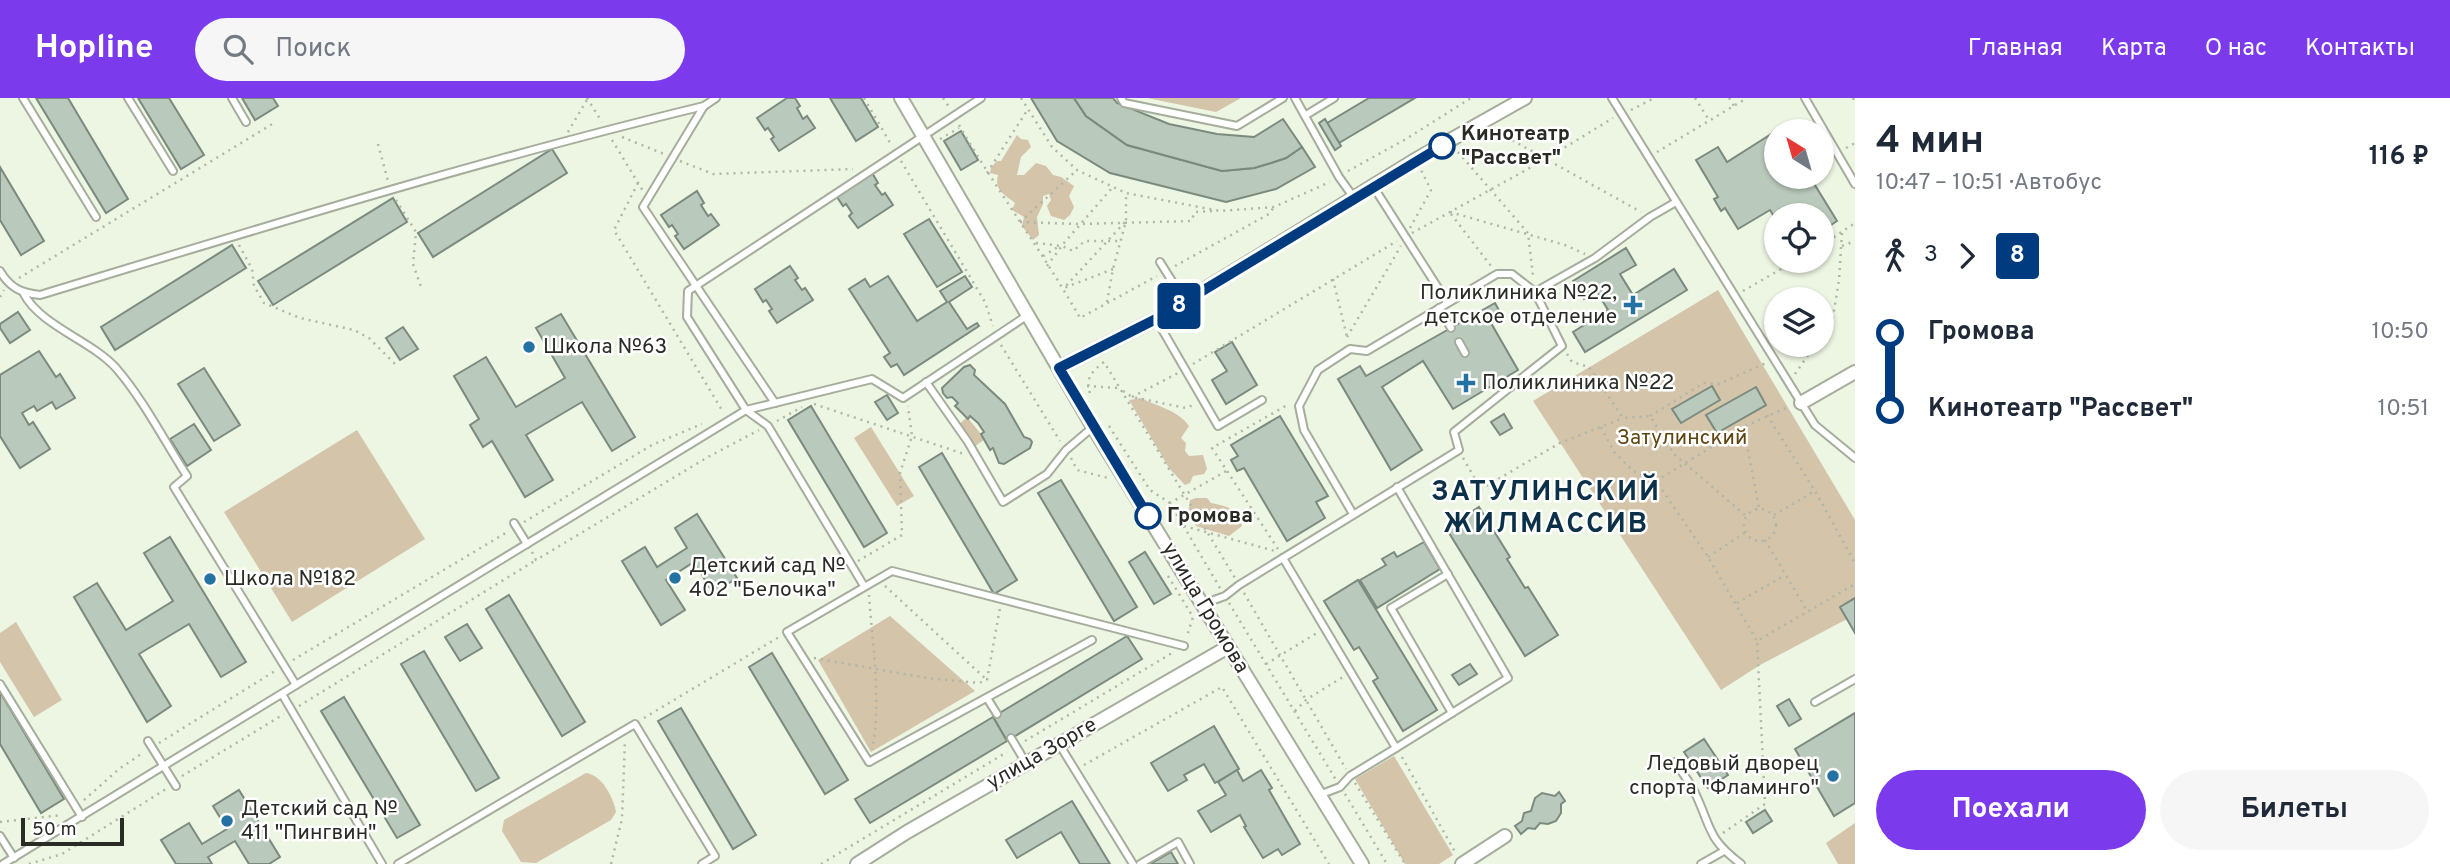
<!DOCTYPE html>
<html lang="ru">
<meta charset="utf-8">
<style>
:root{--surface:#fff;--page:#f6f6f7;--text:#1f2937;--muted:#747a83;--accent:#7c3aed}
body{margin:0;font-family:Overpass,sans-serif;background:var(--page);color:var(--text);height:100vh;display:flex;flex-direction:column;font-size:26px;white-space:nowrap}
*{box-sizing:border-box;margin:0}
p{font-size:23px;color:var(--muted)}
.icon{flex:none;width:38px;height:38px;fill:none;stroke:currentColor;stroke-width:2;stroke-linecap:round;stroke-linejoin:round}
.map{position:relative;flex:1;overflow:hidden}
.sheet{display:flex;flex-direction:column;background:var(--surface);width:595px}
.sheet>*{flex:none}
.badge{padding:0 14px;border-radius:5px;font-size:24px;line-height:46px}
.needle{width:46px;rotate:323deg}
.fabs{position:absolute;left:1764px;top:21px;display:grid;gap:14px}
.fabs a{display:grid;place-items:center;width:70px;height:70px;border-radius:50%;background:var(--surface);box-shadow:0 2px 5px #0004;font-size:35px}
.scale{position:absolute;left:21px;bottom:18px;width:103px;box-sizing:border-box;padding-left:7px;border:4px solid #292c25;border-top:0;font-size:19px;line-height:24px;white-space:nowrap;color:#292c25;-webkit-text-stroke:5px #fff;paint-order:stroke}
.map>.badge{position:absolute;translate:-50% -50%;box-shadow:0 0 0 4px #fff}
.legs{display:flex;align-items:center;gap:10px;height:77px;padding:0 21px;font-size:23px}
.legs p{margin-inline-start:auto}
.headline{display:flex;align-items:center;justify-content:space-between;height:119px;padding:0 21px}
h1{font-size:38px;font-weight:700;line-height:52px}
.cta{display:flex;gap:14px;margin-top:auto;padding:14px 21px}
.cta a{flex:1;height:80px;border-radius:42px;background:var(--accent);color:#fff;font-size:28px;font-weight:700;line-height:80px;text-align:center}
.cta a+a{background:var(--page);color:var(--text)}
ul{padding:0 21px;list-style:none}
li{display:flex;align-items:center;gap:24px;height:77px;font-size:26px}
li i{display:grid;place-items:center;width:10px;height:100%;margin:0 9px;background:currentColor}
li i::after{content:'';width:18px;height:18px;margin:-9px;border:5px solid;border-radius:50%;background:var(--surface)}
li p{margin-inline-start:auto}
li:first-child i{background:linear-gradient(#0000 50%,currentColor 0)}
li:last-child i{background:linear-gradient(currentColor 50%,#0000 0)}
header{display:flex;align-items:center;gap:42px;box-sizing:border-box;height:98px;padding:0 35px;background:var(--accent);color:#fff}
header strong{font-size:33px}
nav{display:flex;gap:38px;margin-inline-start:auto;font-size:24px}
.search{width:490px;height:63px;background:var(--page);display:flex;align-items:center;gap:18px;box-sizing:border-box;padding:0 24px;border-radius:38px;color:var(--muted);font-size:26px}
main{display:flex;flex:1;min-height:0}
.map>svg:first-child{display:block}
.green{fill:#d3c4aa}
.building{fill:#b9c9bb;stroke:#7b8a7e;stroke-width:2}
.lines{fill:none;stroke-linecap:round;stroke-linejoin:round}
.lane-casing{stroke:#a5ad9c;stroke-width:10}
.street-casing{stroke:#a5ad9c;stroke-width:16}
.path{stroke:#b0b6a8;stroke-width:2.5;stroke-dasharray:2 5;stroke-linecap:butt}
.lane{stroke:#fff;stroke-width:6}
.street{stroke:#fff;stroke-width:12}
.line-1-casing{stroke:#fff;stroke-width:16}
.line-1{stroke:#003b80;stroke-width:10}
.stop-1-dot{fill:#fff;stroke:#003b80;stroke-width:3.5}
.poi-dot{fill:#2471a3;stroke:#fff;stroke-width:2.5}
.labels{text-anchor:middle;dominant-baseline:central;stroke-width:5;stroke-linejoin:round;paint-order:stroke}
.stop-label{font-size:21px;font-weight:bold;fill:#292c25;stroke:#fff;text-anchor:start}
.poi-label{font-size:21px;fill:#292c25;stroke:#fff;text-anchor:start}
.park-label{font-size:21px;fill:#5e440f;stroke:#fff}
.street-label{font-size:21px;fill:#292c25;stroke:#fff}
.district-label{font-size:28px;font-weight:bold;letter-spacing:2px;fill:#0b3048;stroke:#fff}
</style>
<header>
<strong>Hopline</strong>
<div class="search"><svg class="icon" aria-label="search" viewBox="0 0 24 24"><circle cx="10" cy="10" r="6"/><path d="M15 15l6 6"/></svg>Поиск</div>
<nav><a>Главная</a><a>Карта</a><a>О нас</a><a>Контакты</a></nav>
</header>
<main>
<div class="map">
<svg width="1855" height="766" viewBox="0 0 1855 766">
<rect width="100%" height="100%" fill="#edf5e3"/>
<g class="green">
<path d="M1147 0H1241L1216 14Z"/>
<path d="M1017 37 1021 41 1028 42 1031 49 1021 59 1017 77H1024L1036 65 1046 68 1053 77 1061 79 1074 88 1069 98 1074 109 1070 117 1064 122 1051 118 1047 108 1051 102 1049 96 1043 98V106L1037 119 1039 137 1033 142 1022 128 1024 119 1012 112 1015 105C1004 96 994 93 998 77L990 75 991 69 997 63H1001Z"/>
<path d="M1718 192 1855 422V500L1840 509 1847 521 1760 567 1721 592 1533 303Z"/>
<path d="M1141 300C1158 309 1178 312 1189 328L1181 340 1186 345 1185 353 1189 358 1203 357 1207 371 1204 376 1193 378 1190 385 1185 387 1169 370 1129 302Z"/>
<path d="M967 319 985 341 971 351 955 330Z"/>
<path d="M871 329 914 398 897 408 854 340Z"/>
<path d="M357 332 425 441 292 524 224 414Z"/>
<path d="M1196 400H1207L1211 405C1229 409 1236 409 1242 428L1229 438 1196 428 1188 417 1190 402Z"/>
<path d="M890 518 975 593 871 654 818 562Z"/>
<path d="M16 524 62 602 34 619 0 564V535Z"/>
<path d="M1394 658 1453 757 1439 766H1405L1355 681Z"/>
<path d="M586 675C602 677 613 699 616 714L611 722 536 765 521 764 502 733 504 722Z"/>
<path d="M1855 725V766H1838L1826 745Z"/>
</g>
<g class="building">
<path d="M36 0H68L128 101 106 115Z"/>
<path d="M138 0H169L204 57 181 71Z"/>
<path d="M242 0H273L278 8 255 22Z"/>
<path d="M787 0H795L800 8 797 10 803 21 807 18 815 30 779 53 771 41 774 39 768 30 765 32 757 20Z"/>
<path d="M830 0H861L878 29 856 43Z"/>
<path d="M1031 0H1074L1086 18 1127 47 1222 73 1254 70 1271 65 1286 60 1302 49 1315 69 1276 91 1226 104 1110 75 1057 43Z"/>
<path d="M1074 0H1113L1117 5 1169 26 1217 36 1254 39 1283 21 1302 49 1286 60 1271 65 1254 70 1222 73 1127 47 1086 18Z"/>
<path d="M1369 0H1415L1339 45 1327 25Z"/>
<path d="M1325 21 1341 48 1335 52 1319 25Z"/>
<path d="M961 33 978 62 961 72 944 43Z"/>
<path d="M1776 33V79H1810L1837 123 1822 133V117H1776V122L1770 112 1738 131 1725 110 1721 113 1714 101 1718 99 1696 62 1718 49 1727 64Z"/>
<path d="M552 51 567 75 433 159 418 135Z"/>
<path d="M0 69 44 143 21 157 0 122Z"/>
<path d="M871 73 878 85 875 87 882 97 885 95 893 107 858 130 849 118 852 115 846 106 843 108 835 96Z"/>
<path d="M697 93 704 105 701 107 708 118 711 116 719 127 684 151 675 138 678 136 672 127 669 129 661 117Z"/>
<path d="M393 100 407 124 273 207 258 183Z"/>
<path d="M929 121 962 174 937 189 904 136Z"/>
<path d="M232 147 246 170 115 252 101 229Z"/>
<path d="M1626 150 1636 167 1620 176 1633 197 1674 171 1687 192 1585 254 1573 234 1608 212 1597 194 1584 201 1573 183Z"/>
<path d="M790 168 798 180 795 182 802 192 805 190 813 202 777 225 769 213 772 211 766 202 763 204 755 191Z"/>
<path d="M888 178 917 223 947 204 940 193 965 178 972 189 949 204 967 231 977 225 979 228 904 277 897 266 891 269 884 259 890 255 849 191 865 181 870 189Z"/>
<path d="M1495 205 1502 218 1491 225 1518 272 1453 311 1423 263 1382 289 1422 352 1391 372 1338 281 1360 268 1366 278Z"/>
<path d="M18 214 30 232 10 245 0 230V226Z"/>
<path d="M561 216 635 339 612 353 582 304 526 337 553 382 525 399 492 343 483 349 470 327 479 321 454 278 486 259 516 309 565 280 536 230Z"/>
<path d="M403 229 418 251 400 262 386 240Z"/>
<path d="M1232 244 1257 287 1226 306 1212 282 1227 273 1215 254Z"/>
<path d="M39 253 56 279 60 276 75 300 56 311 52 304 37 313 34 308 22 315 29 327 33 324 50 351 20 370 0 338V277Z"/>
<path d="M970 267 975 272 974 277 1005 306 1024 339 1030 341 1032 344 1030 350 1004 366 999 365 993 350 990 352 981 336 984 334 978 325 970 318 968 321 955 308 958 305 952 299 947 300 943 295 942 290 964 269Z"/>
<path d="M204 270 240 327 214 343 178 286Z"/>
<path d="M1712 288 1720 302 1681 325 1672 311Z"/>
<path d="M1756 289 1766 307 1717 335 1706 317Z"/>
<path d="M887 297 898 315 887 322 875 304Z"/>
<path d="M811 308 887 435 864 449 788 322Z"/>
<path d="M1504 316 1512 330 1500 337 1491 324Z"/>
<path d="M1280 318 1328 398 1316 404 1325 420 1287 443 1244 370 1237 373 1231 362 1238 358 1231 347Z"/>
<path d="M194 326 211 352 187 368 170 341Z"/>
<path d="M942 355 1017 482 994 496 919 369Z"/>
<path d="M1061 382 1137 509 1114 523 1038 395Z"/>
<path d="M1479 409 1510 459 1507 461 1525 490 1528 489 1558 537 1525 558 1446 430Z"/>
<path d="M697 416 737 480 713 495 694 464 666 482 685 512 661 527 622 463 645 449 657 469 687 450 675 430Z"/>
<path d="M170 439 246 564 221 579 189 526 139 556 171 608 147 624 74 499 97 485 126 532 173 503 144 455Z"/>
<path d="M1424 444 1440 471 1377 510 1360 482 1386 467 1382 461 1394 454 1397 459Z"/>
<path d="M1145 454 1171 496 1154 506 1129 464Z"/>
<path d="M1358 482 1437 612 1403 633 1373 583 1378 580 1359 549 1354 552 1324 503Z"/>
<path d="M509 497 585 624 562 638 486 511Z"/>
<path d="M1855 500V535L1840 509Z"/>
<path d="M467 526 482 550 460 563 445 539Z"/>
<path d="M1127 538 1142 561 1007 643 993 619Z"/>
<path d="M424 553 499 680 476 693 401 566Z"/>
<path d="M772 555 848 682 825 696 749 569Z"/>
<path d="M1470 566 1477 576 1459 587 1452 577Z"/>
<path d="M0 594 64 701 41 715 0 646Z"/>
<path d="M344 599 420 727 397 740 321 613Z"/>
<path d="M1789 601 1801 621 1789 628 1777 608Z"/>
<path d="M681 610 756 737 733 751 658 623Z"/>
<path d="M1855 615V705L1834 718 1795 651Z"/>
<path d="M993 619 1007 643 870 725 855 701Z"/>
<path d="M1214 628 1239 671 1215 685 1204 666 1184 677 1187 682 1168 693 1151 665Z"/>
<path d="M1704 641 1728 677 1708 690 1684 654Z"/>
<path d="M1237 672 1243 683 1261 672 1272 690 1269 692 1300 746 1282 757 1278 751 1263 760 1244 729 1246 728 1240 717 1211 734 1198 713 1226 697 1218 684Z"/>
<path d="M239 692 280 759 269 766H249L235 743 208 759 212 766H176L161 742 189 725 202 746 227 731 213 708Z"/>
<path d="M1559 694 1565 703 1561 706V715L1556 723 1548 726 1540 725 1535 731 1528 730 1521 736 1515 728 1522 723 1524 715 1531 713 1535 700 1542 695 1555 698Z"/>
<path d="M1072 703 1110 766H1080L1061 734 1017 760 1006 742Z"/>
<path d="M1765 712 1772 723 1753 735 1746 724Z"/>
<path d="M1171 754 1178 766H1150Z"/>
</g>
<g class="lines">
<defs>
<g id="lane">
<path d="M23 0 96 119"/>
<path d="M128 0 173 73"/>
<path d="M232 0 246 24"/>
<path d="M1121 0 1124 5 1237 28 1283 0"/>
<path d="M1295 0 1339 79 1354 100"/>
<path d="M1612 0 1815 327 1855 360"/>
<path d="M1805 0 1855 86"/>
<path d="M704 8 643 109 775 305"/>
<path d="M1306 17 1334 0"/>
<path d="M1373 88 1447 204"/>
<path d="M1160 164 1185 204"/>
<path d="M0 173C10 190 21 195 40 197 261 130 480 62 704 8L716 0"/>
<path d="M24 196C41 228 92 243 116 270 143 301 165 344 187 378L174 389 296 587"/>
<path d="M1439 210 1451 230"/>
<path d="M1156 221 1218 328 1262 302"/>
<path d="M1459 244 1465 255"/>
<path d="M926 284 968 344 1003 404 1047 376 1066 352 1093 329"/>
<path d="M1353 416 1304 332 1299 308 1318 272 1350 251 1367 253 1497 176H1512L1535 194 1595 160 1650 119 1676 104"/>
<path d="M514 425 527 446"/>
<path d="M1283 460 1396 650 1350 678 1340 689 1319 697"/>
<path d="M1448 476 1391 510 1452 615"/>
<path d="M864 488 768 328 746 312 687 219 688 193 981 0"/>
<path d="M1203 506 1225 498 1239 487 1459 352 1454 334 1562 248 1535 194"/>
<path d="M1092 542 869 664 787 534 892 473 1184 548"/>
<path d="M0 586 82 719"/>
<path d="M282 596 382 766"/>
<path d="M987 600 997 616"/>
<path d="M1815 604 1855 581"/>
<path d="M1011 640 1026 665"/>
<path d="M148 643 176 688"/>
<path d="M1059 646 1133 766"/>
<path d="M1396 650 1508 580 1397 389"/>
<path d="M1675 664C1682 675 1691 685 1696 697 1712 732 1708 741 1741 766"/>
<path d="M0 738 14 760"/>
<path d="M3 766 746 312 872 281 903 300 1028 217"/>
<path d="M398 766 635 626 715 758 702 766"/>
<path d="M1140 766 1178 744 1190 766"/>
<path d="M1701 766 1724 753"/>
</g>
<g id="street">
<path d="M901 0 1093 329 1362 766"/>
<path d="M1059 270 1156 221 1415 62 1525 0"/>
<path d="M1801 305 1855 274"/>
<path d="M857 766 907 734 1228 549"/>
<path d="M1462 766 1505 738"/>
</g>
</defs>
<use href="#lane" class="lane-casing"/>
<use href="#street" class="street-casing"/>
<g class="path">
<path d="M587 0 602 24"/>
<path d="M864 0 892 48"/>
<path d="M943 0 949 9"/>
<path d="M1021 0 1052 49 1077 72 1126 95 1220 113 1274 109 1330 84"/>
<path d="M1695 0 1709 22"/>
<path d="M1729 0 1734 8"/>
<path d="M1853 0 1855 4"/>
<path d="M1631 12 1654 0"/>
<path d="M959 27C997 93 1043 154 1080 220L1157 178"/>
<path d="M1494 32 1641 114"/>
<path d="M568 34 588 0"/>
<path d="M622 39 664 56"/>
<path d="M940 41 959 30"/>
<path d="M612 42 643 93"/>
<path d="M378 46 388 83"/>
<path d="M1846 50 1855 45"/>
<path d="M1458 54 1528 135 1533 178"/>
<path d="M1657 54 1747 0"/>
<path d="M680 63 713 76 853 71"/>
<path d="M901 63 985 204 993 228"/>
<path d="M1348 73 1406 41 1471 0"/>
<path d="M987 75 1028 11"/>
<path d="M638 85 614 132 723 314"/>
<path d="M396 102 416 134 413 166 421 189"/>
<path d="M1450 114 1565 147 1585 156"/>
<path d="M1451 116 1491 168"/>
<path d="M1020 124 1080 126 1191 123 1195 114 1214 113"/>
<path d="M1020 124 1077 72"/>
<path d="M1410 130 1431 92 1421 72"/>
<path d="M1412 135 1546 61 1613 20"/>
<path d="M1036 145 1062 148 1073 153 1085 143H1121"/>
<path d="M239 147 252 171 254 188 264 205 300 220 354 232 369 240 398 269"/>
<path d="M1822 147 1855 125"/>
<path d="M1842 148 1855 143"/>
<path d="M1043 158 1058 149"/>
<path d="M1047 168 1064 145 1112 90"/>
<path d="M1175 168 1269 116 1274 109"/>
<path d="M1113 171 1064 190 1125 124"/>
<path d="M19 180 274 25"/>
<path d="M1333 181 1347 239"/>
<path d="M1743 193 1795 163"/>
<path d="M0 199 4 192"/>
<path d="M1107 204 1113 171 1126 123V95"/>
<path d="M1822 238 1832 225 1839 182 1842 134"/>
<path d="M1347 239 1401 148"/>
<path d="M1001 247 1060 343"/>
<path d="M1567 256 1572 264 1589 269 1623 320 1650 318 1674 356 1746 418"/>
<path d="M1193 266 1397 143"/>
<path d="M1795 276 1815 247"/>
<path d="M1087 288 1118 290"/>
<path d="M1123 293 1132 299 1186 310 1193 307"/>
<path d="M1090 295C1085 281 1092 273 1104 264L1235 480"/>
<path d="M1132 299 1178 275"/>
<path d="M814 306 964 356"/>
<path d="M1767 317 1815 393 1855 465"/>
<path d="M1650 318 1704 285 1719 286 1766 265"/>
<path d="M777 323 802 309"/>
<path d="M1109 328 1150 392 1170 405"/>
<path d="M1601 329 1614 354 1633 373 1656 383 1708 459 1757 543 1855 486"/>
<path d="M1744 331 1759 410"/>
<path d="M1071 360 1077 372 1108 380"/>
<path d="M1463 360 1481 391 1560 345 1623 320"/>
<path d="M1656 383 1744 329 1790 308"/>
<circle cx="1760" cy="427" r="16"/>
<path d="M1774 417 1813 394"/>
<path d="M524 424 652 347 702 326"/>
<path d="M1184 428 1275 453"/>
<path d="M1765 442 1807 513"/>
<path d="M1278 451 1212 350 1289 306"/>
<path d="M532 454 536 462 708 359 759 332"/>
<path d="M1708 459 1746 434"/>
<path d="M858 463 902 437 900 375 912 338 908 308"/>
<path d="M1168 478 1193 519 1187 538"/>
<path d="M885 488 988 583"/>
<path d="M1220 490 1170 405 1228 372"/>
<path d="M1244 495 1346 671"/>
<path d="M869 497C872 543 882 607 872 651"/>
<path d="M1229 505 1336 682"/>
<path d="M1737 505 1785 477"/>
<path d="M814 560 927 580 979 585 987 582"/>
<path d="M293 562 509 433"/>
<path d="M1266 566 1317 535"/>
<path d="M987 582 1000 510"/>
<path d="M299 608 536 462"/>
<path d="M1295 613 1307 601 1343 579"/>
<path d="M644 620 779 539"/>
<path d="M1025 643 1172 555"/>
<path d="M159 645 275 573"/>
<path d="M1402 659 1455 754"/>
<path d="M1084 667 1222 589 1329 766"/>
<path d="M182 678 284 616"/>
<path d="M1355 685 1405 766"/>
<path d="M1345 696 1387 766"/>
<path d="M84 702 119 671 144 654"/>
<path d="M0 724 62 717"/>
<path d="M1723 735 1765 706 1757 543"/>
<path d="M29 766 62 756 166 691"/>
<path d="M611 766 622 721 625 642"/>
<path d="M821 766 1007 654"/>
</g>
<use href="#lane" class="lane"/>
<use href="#street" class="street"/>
</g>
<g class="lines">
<defs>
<path id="line-1" d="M1148 418 1059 270 1156 221 1442 48"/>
</defs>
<use href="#line-1" class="line-1-casing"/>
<use href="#line-1" class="line-1"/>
</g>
<g class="stop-1-dot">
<circle cx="1442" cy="48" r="12"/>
<circle cx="1148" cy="418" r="12"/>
</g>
<g class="poi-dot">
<path d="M1629.5 196.5h7v7h7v7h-7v7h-7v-7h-7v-7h7z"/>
<circle cx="529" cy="249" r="7"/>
<path d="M1462.5 274.5h7v7h7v7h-7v7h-7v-7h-7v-7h7z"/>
<circle cx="675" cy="480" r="7"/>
<circle cx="210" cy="481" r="7"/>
<circle cx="1833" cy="678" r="7"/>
<circle cx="227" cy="723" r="7"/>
</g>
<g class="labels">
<g class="stop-label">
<text x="1461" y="36">Кинотеатр<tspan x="1461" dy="24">"Рассвет"</tspan></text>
<text x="1167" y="418">Громова</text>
</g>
<g class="poi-label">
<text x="1617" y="195" text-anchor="end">Поликлиника №22,<tspan x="1617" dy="24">детское отделение</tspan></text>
<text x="543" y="249">Школа №63</text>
<text x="1482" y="285">Поликлиника №22</text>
<text x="689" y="468">Детский сад №<tspan x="689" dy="24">402 "Белочка"</tspan></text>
<text x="224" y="481">Школа №182</text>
<text x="1819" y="666" text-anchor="end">Ледовый дворец<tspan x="1819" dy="24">спорта "Фламинго"</tspan></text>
<text x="241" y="711">Детский сад №<tspan x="241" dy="24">411 "Пингвин"</tspan></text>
</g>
<g class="park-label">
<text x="1682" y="340">Затулинский</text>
</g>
<g class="street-label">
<text transform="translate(1205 510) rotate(59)">улица Громова</text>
<text transform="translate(1042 656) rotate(-30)">улица Зорге</text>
</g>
<g class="district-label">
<text x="1546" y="395">ЗАТУЛИНСКИЙ<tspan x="1546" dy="32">ЖИЛМАССИВ</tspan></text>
</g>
</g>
</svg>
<div class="fabs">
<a><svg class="needle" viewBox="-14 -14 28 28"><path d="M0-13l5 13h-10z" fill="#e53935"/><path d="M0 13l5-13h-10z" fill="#747a83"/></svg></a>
<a><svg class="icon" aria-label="locate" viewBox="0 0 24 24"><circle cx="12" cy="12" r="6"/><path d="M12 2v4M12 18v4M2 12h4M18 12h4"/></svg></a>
<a><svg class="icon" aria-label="layers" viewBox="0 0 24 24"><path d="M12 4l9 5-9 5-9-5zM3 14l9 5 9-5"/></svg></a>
</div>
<div class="scale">50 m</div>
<b class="badge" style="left:1179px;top:208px;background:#003b80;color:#fff">8</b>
</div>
<section class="sheet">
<div class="headline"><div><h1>4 мин</h1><p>10:47 – 10:51 · Автобус</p></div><b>116 ₽</b></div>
<div class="legs"><svg class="icon" aria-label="walk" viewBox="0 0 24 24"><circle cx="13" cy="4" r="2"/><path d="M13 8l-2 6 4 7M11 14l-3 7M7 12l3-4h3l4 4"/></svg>3<svg class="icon" aria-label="forward" viewBox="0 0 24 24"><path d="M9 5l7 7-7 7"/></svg><b class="badge" style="background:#003b80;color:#fff">8</b></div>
<ul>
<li><i style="color:#003b80"></i><b>Громова</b><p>10:50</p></li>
<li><i style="color:#003b80"></i><b>Кинотеатр &quot;Рассвет&quot;</b><p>10:51</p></li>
</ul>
<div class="cta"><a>Поехали</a><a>Билеты</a></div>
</section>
</main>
